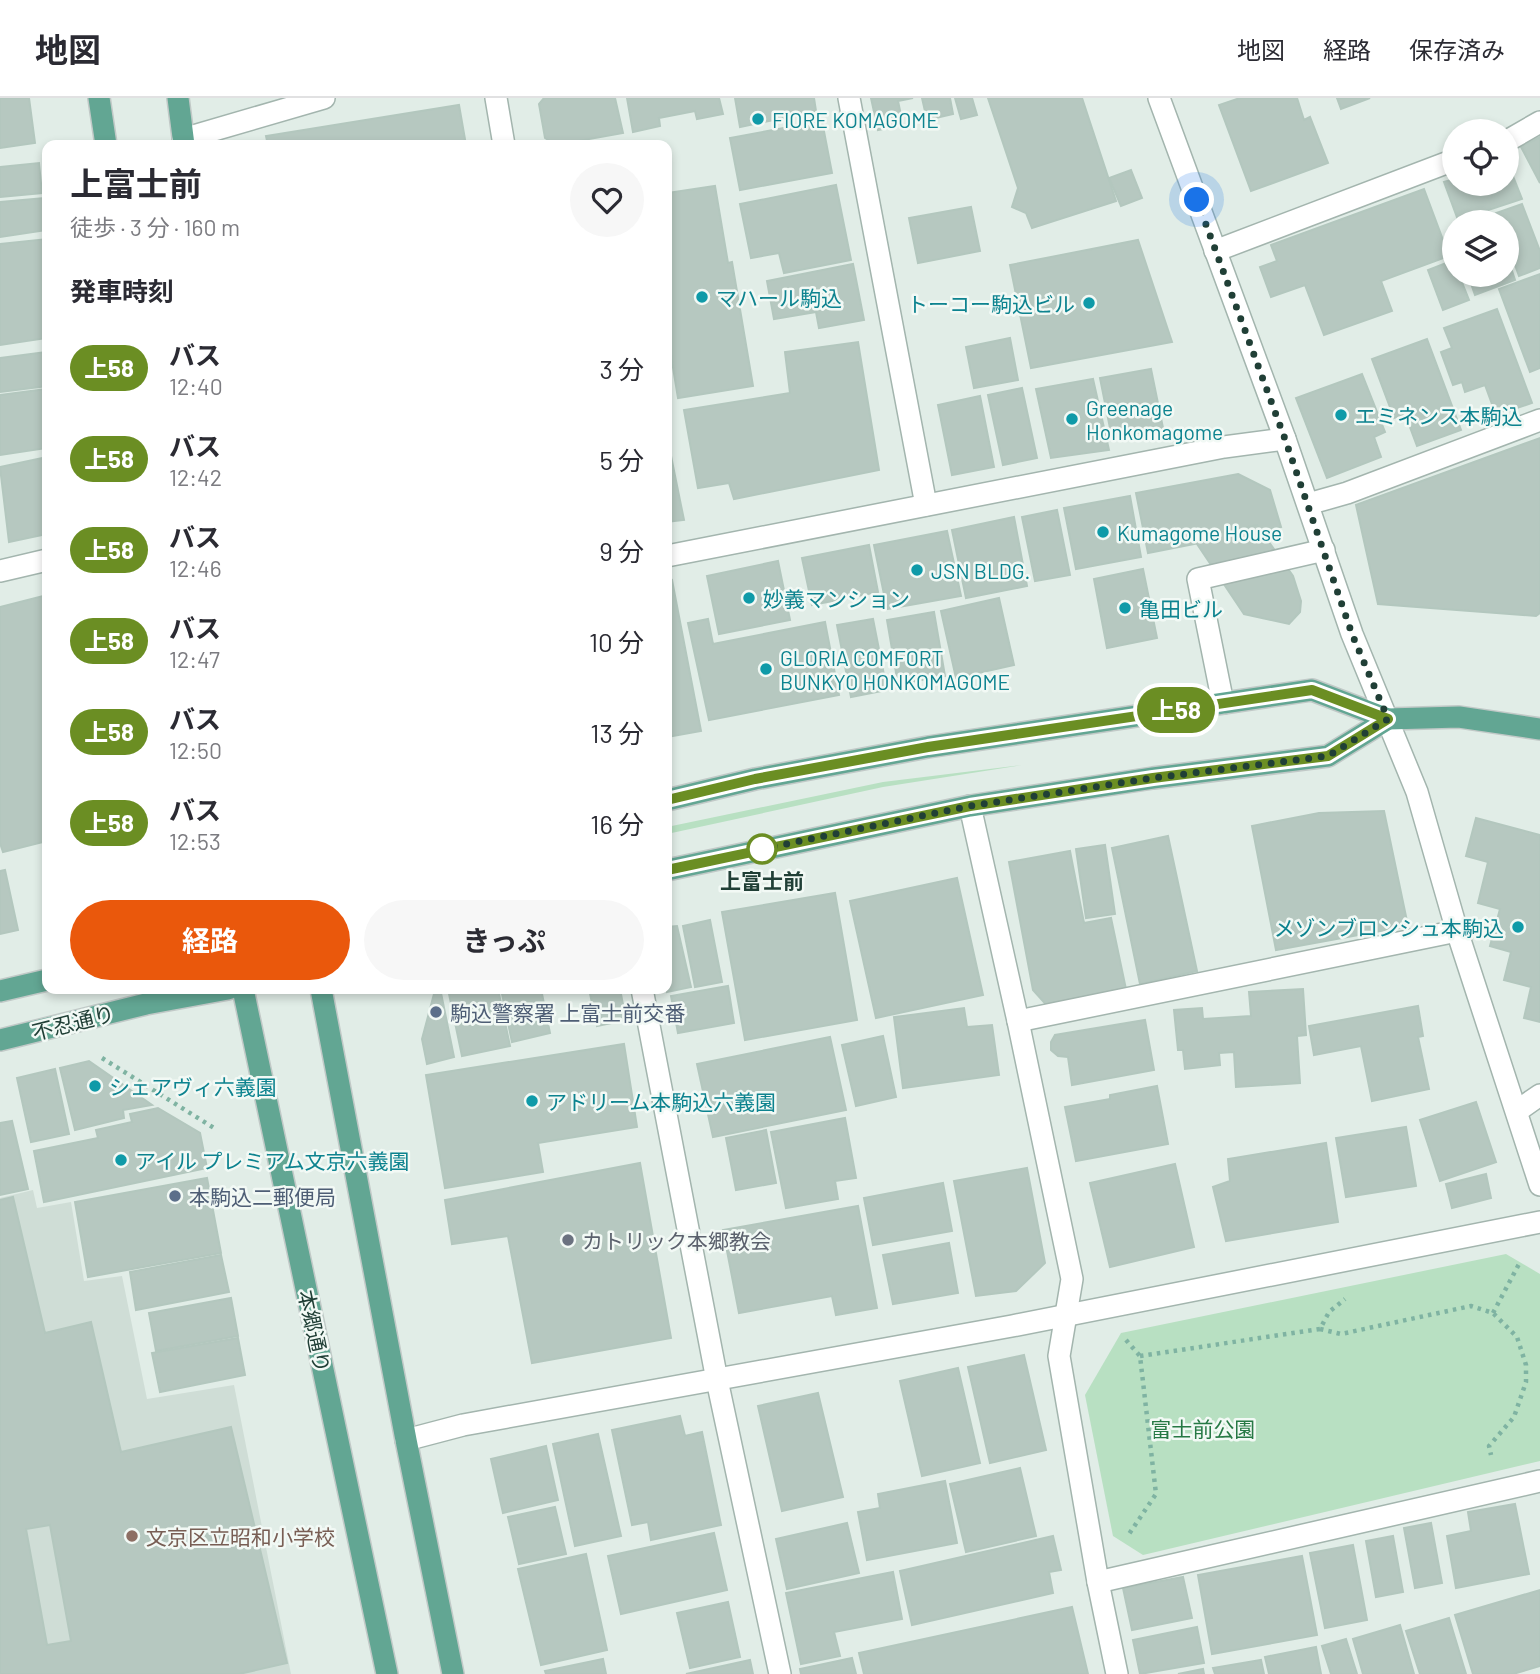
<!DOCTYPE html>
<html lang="ja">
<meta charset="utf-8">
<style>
:root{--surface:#fff;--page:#f7f7f7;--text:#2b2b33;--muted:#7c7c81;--line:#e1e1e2;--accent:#ea580c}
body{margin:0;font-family:Barlow,"Noto Sans JP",sans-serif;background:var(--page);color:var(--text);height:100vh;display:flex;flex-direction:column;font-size:26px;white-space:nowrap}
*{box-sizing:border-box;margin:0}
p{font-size:23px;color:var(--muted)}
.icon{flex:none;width:38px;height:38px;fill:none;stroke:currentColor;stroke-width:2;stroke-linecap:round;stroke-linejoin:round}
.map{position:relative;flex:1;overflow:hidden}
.side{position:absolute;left:42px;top:42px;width:630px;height:854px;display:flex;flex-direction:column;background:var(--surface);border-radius:14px;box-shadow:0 4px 10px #0003}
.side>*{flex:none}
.badge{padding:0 14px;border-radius:23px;font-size:24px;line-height:46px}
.controls{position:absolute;left:1442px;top:21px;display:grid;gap:14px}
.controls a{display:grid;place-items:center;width:77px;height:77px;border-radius:50%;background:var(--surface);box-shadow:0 4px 10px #0003;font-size:35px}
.you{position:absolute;width:35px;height:35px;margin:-18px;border:5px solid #fff;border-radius:50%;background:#1a73e8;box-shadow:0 0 0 10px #1a73e833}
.map>.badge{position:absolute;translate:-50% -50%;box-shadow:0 0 0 4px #fff}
h2{padding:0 28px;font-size:26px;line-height:63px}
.round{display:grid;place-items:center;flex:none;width:74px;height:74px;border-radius:37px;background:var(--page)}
.headline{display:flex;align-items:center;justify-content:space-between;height:119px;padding:0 28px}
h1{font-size:33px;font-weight:700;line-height:52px}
.action{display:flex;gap:14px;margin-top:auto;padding:14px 28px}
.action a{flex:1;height:80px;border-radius:42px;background:var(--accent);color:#fff;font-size:28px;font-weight:700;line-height:80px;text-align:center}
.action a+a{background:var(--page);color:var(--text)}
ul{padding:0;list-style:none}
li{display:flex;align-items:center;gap:21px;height:91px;padding:0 28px}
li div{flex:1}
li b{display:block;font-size:26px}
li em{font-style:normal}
li .badge{min-width:77px;font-weight:700;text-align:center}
header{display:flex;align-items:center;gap:42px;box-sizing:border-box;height:98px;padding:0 35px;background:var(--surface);border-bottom:2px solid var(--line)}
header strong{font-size:33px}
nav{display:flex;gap:38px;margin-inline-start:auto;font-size:24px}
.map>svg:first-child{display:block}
.built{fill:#cfddd6}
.green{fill:#b8e0c2}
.building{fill:#b6c8c0;stroke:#b3c7be;stroke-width:2;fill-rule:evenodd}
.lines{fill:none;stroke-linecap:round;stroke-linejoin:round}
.minor-casing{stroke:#a3b5ae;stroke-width:24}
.major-casing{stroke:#c1c9c7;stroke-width:24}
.path{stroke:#7fb3a2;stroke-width:4.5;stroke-dasharray:3.5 5;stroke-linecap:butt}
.minor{stroke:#fff;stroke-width:21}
.major{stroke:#62a693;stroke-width:21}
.line-casing{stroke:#fff;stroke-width:16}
.line{stroke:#6b8e23;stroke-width:10}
.walk{stroke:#203f36;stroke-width:7;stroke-dasharray:0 12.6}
.culture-dot{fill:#0f9aa8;stroke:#f2f9f5;stroke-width:2.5}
.stop-dot{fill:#fff;stroke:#6b8e23;stroke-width:3.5}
.service-dot{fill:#5c6f8a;stroke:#f2f9f5;stroke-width:2.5}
.worship-dot{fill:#6b7280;stroke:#f2f9f5;stroke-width:2.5}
.education-dot{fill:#8d6e63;stroke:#f2f9f5;stroke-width:2.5}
.labels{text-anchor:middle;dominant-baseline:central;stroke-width:5;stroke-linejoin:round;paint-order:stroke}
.culture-label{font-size:21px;fill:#0d838f;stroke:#f2f9f5;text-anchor:start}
.stop-label{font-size:21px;font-weight:bold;fill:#203f36;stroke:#f2f9f5}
.service-label{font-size:21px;fill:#4e5e75;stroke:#f2f9f5;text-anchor:start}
.street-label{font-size:21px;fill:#203f36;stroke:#f2f9f5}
.worship-label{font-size:21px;fill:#5b616d;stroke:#f2f9f5;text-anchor:start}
.park-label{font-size:21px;fill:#277945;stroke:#f2f9f5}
.education-label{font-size:21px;fill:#785e54;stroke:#f2f9f5;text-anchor:start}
</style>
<header>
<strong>地図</strong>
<nav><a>地図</a><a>経路</a><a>保存済み</a></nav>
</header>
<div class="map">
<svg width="1540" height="1576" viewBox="0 0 1540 1576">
<rect width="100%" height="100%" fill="#e1ede7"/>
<path class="built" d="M33 1092 37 1110 71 1104 84 1183 122 1178 147 1301 234 1287 291 1576H0V1100Z"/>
<g class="green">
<path d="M1022 667 883 689 667 736V729L883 684Z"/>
<path d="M1506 1156 1540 1176V1363L1143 1457 1113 1438 1085 1297 1121 1235Z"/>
</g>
<g class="building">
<path d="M0 0H29L35 45 0 50Z"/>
<path d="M544 0H615L623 35 556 47 545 40 539 6Z"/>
<path d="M627 0H719L723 16 697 21 695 13 659 20 660 28 633 34Z"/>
<path d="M735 0H814L816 13 740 29Z"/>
<path d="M871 0H913L898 3 903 27 878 32Z"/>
<path d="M922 0H950L953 16 927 22Z"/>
<path d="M955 0H972L977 17 961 21Z"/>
<path d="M988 0H1082L1116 103 1032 130 1026 115 1012 109 1018 90Z"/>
<path d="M1240 0H1297L1304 22 1310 19 1328 65 1251 93 1219 7Z"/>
<path d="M1337 0H1370L1341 11Z"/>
<path d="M459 7 466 47H268L266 38Z"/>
<path d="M822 23 832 75 740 92 730 40Z"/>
<path d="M1540 39V85L1521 49Z"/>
<path d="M1507 63 1522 101 1458 122 1444 84 1454 81V86H1507Z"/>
<path d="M39 65 42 95 0 99V69Z"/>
<path d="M1131 72 1142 100 1121 108 1109 80Z"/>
<path d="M836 87 851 162 784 175 779 155 751 160 740 106Z"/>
<path d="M715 88 728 165 732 164 753 288 678 300 667 233V95Z"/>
<path d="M1424 91 1449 158 1381 183 1392 213 1324 237 1305 187 1271 199 1260 169 1277 163 1271 147Z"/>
<path d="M44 100 47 132 0 139V104Z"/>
<path d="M1522 106 1540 153V170L1519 178 1507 145V124H1499L1496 115Z"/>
<path d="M971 109 980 153 918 165 909 120Z"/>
<path d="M47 141V240L0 247V146Z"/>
<path d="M1138 142 1172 244 1031 270 1010 167Z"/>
<path d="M1507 158 1515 182 1475 197 1468 177H1507Z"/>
<path d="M1454 162V177H1459L1469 202 1443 212 1428 172Z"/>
<path d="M853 166 864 222 819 230 816 214 774 221 767 183Z"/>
<path d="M1540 176V270L1530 274 1499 191Z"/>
<path d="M1497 211 1532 305 1496 317 1485 287 1465 294 1462 284 1453 287 1441 254 1452 250 1444 230Z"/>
<path d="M1010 240 1018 282 974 290 966 249Z"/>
<path d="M1427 241 1461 332 1417 348 1405 316 1394 320 1372 261Z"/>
<path d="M858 244 879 372 734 401 729 385 698 390 684 312 790 295 785 254Z"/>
<path d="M47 254V288L0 294V260Z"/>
<path d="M1151 271 1163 330 1112 340 1100 280Z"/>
<path d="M1362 276 1385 334 1374 339 1381 359 1327 380 1296 300Z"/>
<path d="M1093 281 1109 352 1051 360 1036 291Z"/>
<path d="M1022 290 1037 360 1003 367 988 297Z"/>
<path d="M47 291V350L0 357V297Z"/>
<path d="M980 298 994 369 952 377 938 307Z"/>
<path d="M1540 340V515L1536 518 1378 506 1356 407Z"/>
<path d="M670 353 684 422 667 424V354Z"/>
<path d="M47 359V436L9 444 0 369Z"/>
<path d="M1238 376 1270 392 1281 429 1148 455 1136 395Z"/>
<path d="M1130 398 1141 459 1076 471 1064 410Z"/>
<path d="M1057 412 1070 477 1035 483 1022 419Z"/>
<path d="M1014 419 1027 488 966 500 952 432Z"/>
<path d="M1257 427 1293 478 1301 503 1300 514 1289 526 1244 516 1193 440Z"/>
<path d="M947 433 961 498 887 511 874 447Z"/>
<path d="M869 447 878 494 812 507 802 460Z"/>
<path d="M778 463 790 522 719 536 707 478Z"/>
<path d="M1143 471 1157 540 1107 550 1094 481Z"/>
<path d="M672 482 701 633 667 639V483Z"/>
<path d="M47 497V743L3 754 0 745V509Z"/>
<path d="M999 500 1014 567 956 580 941 513Z"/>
<path d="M934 514 945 578 898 586 887 522Z"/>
<path d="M708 521 713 546 825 524 839 597 709 622 688 525Z"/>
<path d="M873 521 887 592 851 599 837 527Z"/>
<path d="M1384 713 1408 828 1276 852 1252 728 1319 715Z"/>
<path d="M1476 720 1540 737V924L1524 920 1531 889 1504 882 1511 854 1490 848 1500 811 1478 805 1488 764 1466 758Z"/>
<path d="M1168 738 1197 873 1140 886 1112 750Z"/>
<path d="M1105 747 1115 816 1086 820 1076 751Z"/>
<path d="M1070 753 1084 825 1111 820 1127 896 1050 911 1033 892 1009 764Z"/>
<path d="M5 772 18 832 0 836V773Z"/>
<path d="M957 780 983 897 876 920 850 803Z"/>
<path d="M835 795 857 922 745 942 722 814Z"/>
<path d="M710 822 722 884 695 889 683 828Z"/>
<path d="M677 828 691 889 667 894V829Z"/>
<path d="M728 888 734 925 678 935 671 898Z"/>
<path d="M448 891H498L510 948 462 958Z"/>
<path d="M501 891H541L550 935 512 944Z"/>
<path d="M589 891H620L626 922 597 928Z"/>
<path d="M1303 891 1306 937 1297 938 1300 985 1236 989 1234 954 1219 955 1220 967 1185 971 1183 952H1178L1174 912 1202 910 1203 921 1251 918 1249 894Z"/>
<path d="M441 895 454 959 427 966 422 941 434 896Z"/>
<path d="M1418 908 1423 938 1418 939 1429 991 1372 1003 1361 948 1314 957 1309 928Z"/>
<path d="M964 910 967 929 992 927 999 977 903 990 894 919Z"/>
<path d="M1145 922 1154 972 1072 987 1068 959 1058 958 1051 952V944L1055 937Z"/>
<path d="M883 938 896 999 856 1008 842 947Z"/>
<path d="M830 939 846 1012 713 1039 697 966Z"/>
<path d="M624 946 637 1029 538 1045 543 1074 445 1090 426 977Z"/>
<path d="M89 963 152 1007 123 1012 124 1020 75 1032 60 970Z"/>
<path d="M55 971 69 1036 31 1044 17 980Z"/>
<path d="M1157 988 1168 1046 1076 1063 1065 1009 1110 1001V997Z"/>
<path d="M1476 1004 1496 1064 1440 1083 1420 1022Z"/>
<path d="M158 1010 200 1035 207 1070 44 1104 34 1053 98 1040 96 1032 132 1024 130 1016Z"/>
<path d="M845 1020 856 1080 835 1083 838 1101 786 1110 771 1034Z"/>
<path d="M12 1023 28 1091 0 1097V1025Z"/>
<path d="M1406 1029 1416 1088 1346 1099 1336 1040Z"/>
<path d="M766 1032 776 1085 736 1092 726 1040Z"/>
<path d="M1326 1045 1338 1124 1226 1143 1213 1089 1230 1083 1228 1061Z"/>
<path d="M640 1065 671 1240 532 1265 508 1138 452 1146 445 1102Z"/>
<path d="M1175 1066 1194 1149 1110 1169 1090 1085Z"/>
<path d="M1027 1070 1045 1165 1016 1193 976 1198 954 1083Z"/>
<path d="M1486 1076 1491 1100 1452 1110 1446 1086Z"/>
<path d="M207 1080 221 1155 88 1179 75 1104Z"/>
<path d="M943 1085 952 1133 873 1147 864 1100Z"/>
<path d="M13 1099 45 1235 91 1224 121 1354 231 1329 287 1565 239 1576H0V1102ZM50 1427 71 1543 47 1547 26 1431Z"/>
<path d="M858 1108 877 1210 836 1217 832 1198 739 1215 723 1132Z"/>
<path d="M949 1145 958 1195 893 1206 883 1157Z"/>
<path d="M221 1157 229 1194 136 1212 130 1174Z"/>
<path d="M231 1200 238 1238 156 1253 149 1215Z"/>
<path d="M238 1240 245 1277 160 1294 152 1255Z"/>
<path d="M1024 1257 1046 1352 990 1365 968 1269Z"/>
<path d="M958 1270 980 1365 922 1378 900 1283Z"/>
<path d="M818 1295 843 1399 782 1413 758 1308Z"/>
<path d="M680 1318 685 1338 702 1334 721 1427 651 1442 648 1424 632 1427 612 1332Z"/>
<path d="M598 1336 621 1438 575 1448 553 1346Z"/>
<path d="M546 1348 558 1402 503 1415 491 1361Z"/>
<path d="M1020 1370 1036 1438 966 1454 950 1386Z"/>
<path d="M945 1383 957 1445 867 1462 858 1414 880 1410 878 1396Z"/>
<path d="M1515 1406 1529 1476 1456 1490 1447 1438 1471 1433 1468 1414Z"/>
<path d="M555 1409 566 1456 519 1466 508 1419Z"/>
<path d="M847 1425 859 1475 787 1491 776 1441Z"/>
<path d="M1431 1425 1442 1485 1415 1490 1404 1430Z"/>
<path d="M714 1435 727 1492 621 1516 608 1458Z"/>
<path d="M1053 1438 1061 1472 1049 1474 1053 1495 912 1527 900 1473Z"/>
<path d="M1393 1438 1403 1494 1376 1499 1366 1443Z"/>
<path d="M1353 1447 1367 1522 1325 1530 1310 1455Z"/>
<path d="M586 1456 607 1552 541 1567 518 1471Z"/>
<path d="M1302 1458 1317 1537 1212 1556 1198 1477Z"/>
<path d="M893 1474 902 1521 834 1534 840 1558 801 1566 786 1495Z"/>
<path d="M1183 1479 1192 1520 1132 1532 1123 1490Z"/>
<path d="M1540 1492V1568L1513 1576H1473L1455 1517Z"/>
<path d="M728 1504 740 1559 690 1570 677 1515Z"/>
<path d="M1072 1509 1088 1576H864L859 1555Z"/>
<path d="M1449 1520 1466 1576H1420L1406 1533Z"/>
<path d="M1400 1527 1414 1576H1363L1353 1541Z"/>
<path d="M1197 1529 1204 1565 1140 1576 1133 1542Z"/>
<path d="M1346 1541 1357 1576H1331L1322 1548Z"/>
<path d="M1316 1549 1321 1576H1269L1265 1559Z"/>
<path d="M852 1560 856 1576H801L800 1571Z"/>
<path d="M603 1561 606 1576H546L545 1573Z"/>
<path d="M750 1562 753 1576H686Z"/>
<path d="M1261 1562 1264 1576H1215L1213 1570Z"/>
<path d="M1203 1571 1204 1576H1178Z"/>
</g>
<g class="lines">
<defs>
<g id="minor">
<path d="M496 0 504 47"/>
<path d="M849 0 926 407"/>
<path d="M1159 0 1285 341 1352 536 1417 694 1457 833 1540 1087"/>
<path d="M183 41 324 0"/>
<path d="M1507 43 1540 24"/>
<path d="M1215 153 1454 62"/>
<path d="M1308 406 1347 395 1540 322"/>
<path d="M667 458 1224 349 1285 341"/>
<path d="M0 473 47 462"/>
<path d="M1223 605 1198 481 1324 452"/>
<path d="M970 708 1018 923 1072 1181 1059 1258 1098 1484 1117 1576"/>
<path d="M642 891 717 1282 780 1576"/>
<path d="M1018 923 1457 833"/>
<path d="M1517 1013 1540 997"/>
<path d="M406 1342 463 1327 1012 1228 1540 1124"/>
<path d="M1098 1484 1540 1383"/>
</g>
<g id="major">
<path d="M99 0 106 47"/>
<path d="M178 0 184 47"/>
<path d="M667 702 755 681 928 649 1312 592 1388 621 1459 619 1540 631"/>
<path d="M667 772 970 708 1153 680 1328 658 1388 621"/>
<path d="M243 891 387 1576"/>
<path d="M321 891 406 1342 453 1576"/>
<path d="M0 893 47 882"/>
<path d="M0 942 146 906 228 891"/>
</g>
</defs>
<use href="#minor" class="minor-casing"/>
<use href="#major" class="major-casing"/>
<g class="path">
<path d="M102 960 214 1030"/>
<path d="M1493 1215 1519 1166"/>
<path d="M1320 1231 1341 1236 1471 1208 1493 1215 1517 1239 1526 1267V1284L1514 1319 1489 1348 1491 1357"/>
<path d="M1126 1242 1140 1258 1156 1396 1127 1439"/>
<path d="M1140 1258 1320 1231 1329 1214 1345 1201"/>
</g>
<use href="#minor" class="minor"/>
<use href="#major" class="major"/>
</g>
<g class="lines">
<defs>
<path id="line" d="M667 702 755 681 928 649 1312 592 1388 621 1328 658 1153 680 970 708 667 772"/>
</defs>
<use href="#line" class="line-casing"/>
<use href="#line" class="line"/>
<path class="walk" d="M762 751 970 708 1153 680 1328 658 1388 621 1352 536 1285 341 1197 102"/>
</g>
<g class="culture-dot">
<circle cx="758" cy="21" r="7"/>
<circle cx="702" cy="199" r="7"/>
<circle cx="1089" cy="205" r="7"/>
<circle cx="1341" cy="317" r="7"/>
<circle cx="1072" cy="321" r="7"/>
<circle cx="1103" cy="434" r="7"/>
<circle cx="917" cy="472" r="7"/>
<circle cx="749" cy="500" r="7"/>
<circle cx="1125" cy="510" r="7"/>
<circle cx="766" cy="571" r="7"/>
<circle cx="1518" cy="829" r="7"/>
<circle cx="95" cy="988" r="7"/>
<circle cx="532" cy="1003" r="7"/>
<circle cx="121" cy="1062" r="7"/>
</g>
<circle class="stop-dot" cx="762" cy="751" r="14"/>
<g class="service-dot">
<circle cx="436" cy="914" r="7"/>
<circle cx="175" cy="1098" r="7"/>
</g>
<circle class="worship-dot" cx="568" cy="1142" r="7"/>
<circle class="education-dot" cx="132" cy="1438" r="7"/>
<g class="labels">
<g class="culture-label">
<text x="772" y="21">FIORE KOMAGOME</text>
<text x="716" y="199">マハール駒込</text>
<text x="1075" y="205" text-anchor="end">トーコー駒込ビル</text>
<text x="1086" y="309">Greenage<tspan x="1086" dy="24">Honkomagome</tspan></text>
<text x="1355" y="317">エミネンス本駒込</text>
<text x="1117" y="434">Kumagome House</text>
<text x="931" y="472">JSN BLDG.</text>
<text x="763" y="500">妙義マンション</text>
<text x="1139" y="510">亀田ビル</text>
<text x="780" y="559">GLORIA COMFORT<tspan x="780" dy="24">BUNKYO HONKOMAGOME</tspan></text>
<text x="1504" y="829" text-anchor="end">メゾンブロンシュ本駒込</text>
<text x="109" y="988">シェアヴィ六義園</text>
<text x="546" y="1003">アドリーム本駒込六義園</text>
<text x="135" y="1062">アイル プレミアム文京六義園</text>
</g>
<g class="stop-label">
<text x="762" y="782">上富士前</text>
</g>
<g class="service-label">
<text x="450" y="914">駒込警察署 上富士前交番</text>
<text x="189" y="1098">本駒込二郵便局</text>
</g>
<g class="street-label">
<text transform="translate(73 924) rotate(-14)">不忍通り</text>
<text transform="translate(315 1233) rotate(78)">本郷通り</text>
</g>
<g class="worship-label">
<text x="582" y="1142">カトリック本郷教会</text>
</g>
<g class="park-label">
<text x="1203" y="1330">富士前公園</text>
</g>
<g class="education-label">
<text x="146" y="1438">文京区立昭和小学校</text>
</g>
</g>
</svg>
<div class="controls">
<a><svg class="icon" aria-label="locate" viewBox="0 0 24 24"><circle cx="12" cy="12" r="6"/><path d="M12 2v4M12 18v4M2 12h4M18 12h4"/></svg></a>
<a><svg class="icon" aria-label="layers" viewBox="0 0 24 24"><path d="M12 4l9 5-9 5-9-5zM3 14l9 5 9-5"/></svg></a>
</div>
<div class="you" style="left:1197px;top:102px"></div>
<b class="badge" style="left:1176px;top:612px;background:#6b8e23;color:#fff">上58</b>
<section class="side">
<div class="headline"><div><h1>上富士前</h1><p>徒歩 · 3 分 · 160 m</p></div><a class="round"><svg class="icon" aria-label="heart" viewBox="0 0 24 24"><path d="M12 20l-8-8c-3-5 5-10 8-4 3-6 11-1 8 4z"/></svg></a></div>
<h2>発車時刻</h2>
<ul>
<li><span class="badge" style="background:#6b8e23;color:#fff">上58</span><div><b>バス</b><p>12:40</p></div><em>3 分</em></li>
<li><span class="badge" style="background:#6b8e23;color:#fff">上58</span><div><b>バス</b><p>12:42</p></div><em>5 分</em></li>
<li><span class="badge" style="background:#6b8e23;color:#fff">上58</span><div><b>バス</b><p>12:46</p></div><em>9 分</em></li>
<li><span class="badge" style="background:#6b8e23;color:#fff">上58</span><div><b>バス</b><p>12:47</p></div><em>10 分</em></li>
<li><span class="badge" style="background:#6b8e23;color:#fff">上58</span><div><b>バス</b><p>12:50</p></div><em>13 分</em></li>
<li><span class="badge" style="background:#6b8e23;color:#fff">上58</span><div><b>バス</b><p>12:53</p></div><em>16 分</em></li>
</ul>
<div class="action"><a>経路</a><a>きっぷ</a></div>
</section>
</div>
